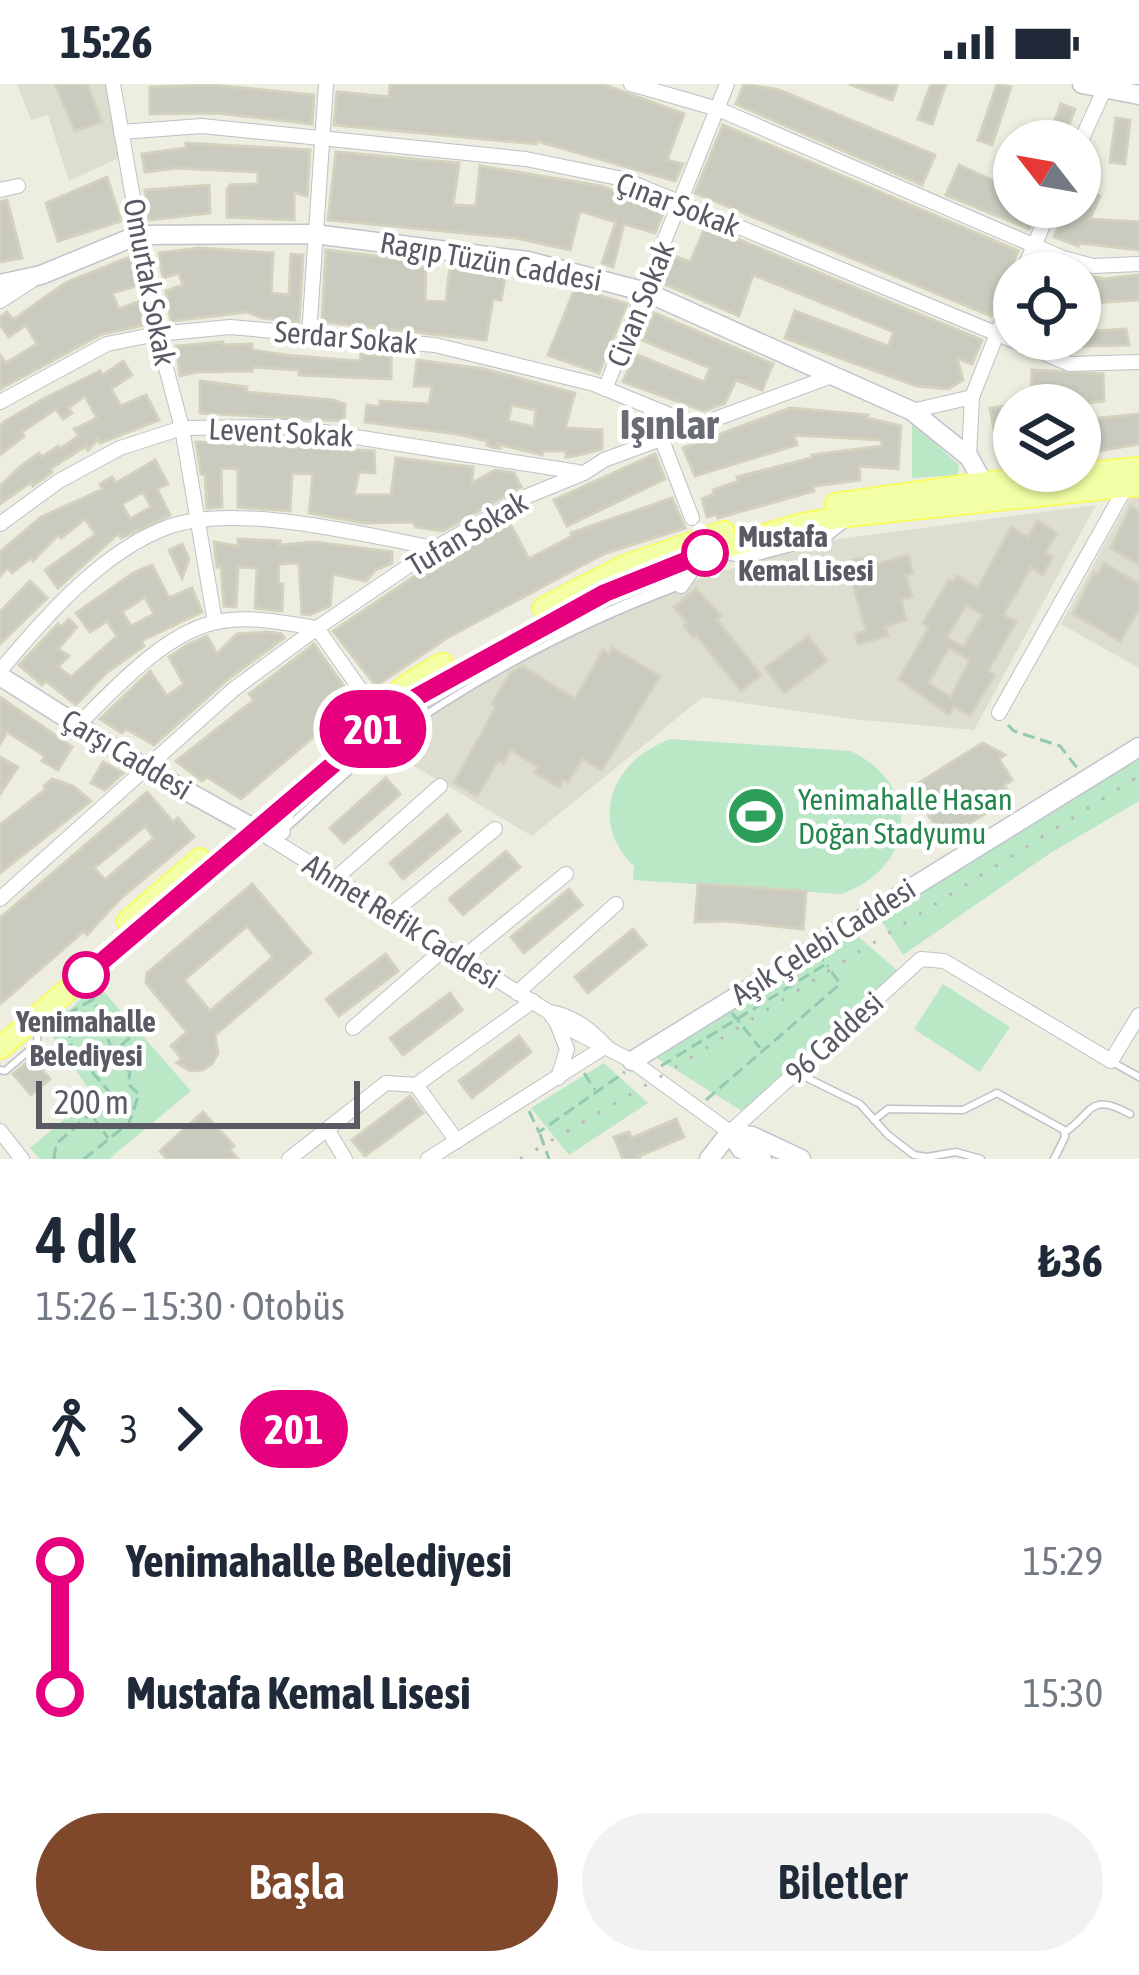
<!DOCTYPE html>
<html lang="tr">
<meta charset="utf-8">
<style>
:root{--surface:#fff;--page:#f2f2f3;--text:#1f2937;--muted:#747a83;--accent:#80482b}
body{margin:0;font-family:"Asap Condensed",sans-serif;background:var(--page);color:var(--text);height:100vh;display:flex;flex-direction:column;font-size:45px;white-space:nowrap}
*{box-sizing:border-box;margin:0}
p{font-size:39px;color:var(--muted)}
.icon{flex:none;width:66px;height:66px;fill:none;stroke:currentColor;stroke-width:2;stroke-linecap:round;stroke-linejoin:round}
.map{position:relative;height:1075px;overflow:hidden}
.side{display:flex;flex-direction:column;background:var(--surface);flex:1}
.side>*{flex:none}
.badge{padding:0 24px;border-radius:39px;font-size:42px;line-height:78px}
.needle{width:78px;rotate:301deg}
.buttons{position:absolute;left:993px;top:36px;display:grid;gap:24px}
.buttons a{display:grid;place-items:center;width:108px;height:108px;border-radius:50%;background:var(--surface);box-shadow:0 3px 9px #0004;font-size:60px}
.scale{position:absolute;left:36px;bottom:30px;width:324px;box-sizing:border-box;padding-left:12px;border:6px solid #595a63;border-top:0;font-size:33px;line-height:42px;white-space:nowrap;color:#595a63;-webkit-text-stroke:9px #fff;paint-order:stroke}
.map>.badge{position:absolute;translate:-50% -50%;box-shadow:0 0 0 6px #fff}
.legs{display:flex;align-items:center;gap:18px;height:132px;padding:0 36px;font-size:39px}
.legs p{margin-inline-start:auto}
.head{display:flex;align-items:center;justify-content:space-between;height:204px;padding:0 36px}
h1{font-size:66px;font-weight:600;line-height:90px}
.action{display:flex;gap:24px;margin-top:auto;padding:24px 36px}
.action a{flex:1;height:138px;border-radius:72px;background:var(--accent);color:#fff;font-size:48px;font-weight:600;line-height:138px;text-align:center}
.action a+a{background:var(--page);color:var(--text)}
ul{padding:0 36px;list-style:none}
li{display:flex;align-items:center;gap:42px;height:132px;font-size:45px}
li i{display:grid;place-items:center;width:18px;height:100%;margin:0 15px;background:currentColor}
li i::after{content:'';width:30px;height:30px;margin:-15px;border:9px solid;border-radius:50%;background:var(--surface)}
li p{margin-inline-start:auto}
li:first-child i{background:linear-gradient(#0000 50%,currentColor 0)}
li:last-child i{background:linear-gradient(currentColor 50%,#0000 0)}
.status{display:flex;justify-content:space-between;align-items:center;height:84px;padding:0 60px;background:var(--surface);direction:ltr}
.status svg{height:33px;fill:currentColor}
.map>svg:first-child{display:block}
.education{fill:#dddecf}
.green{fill:#bae8c7}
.building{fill:#cacabf;stroke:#d3d2be;stroke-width:3;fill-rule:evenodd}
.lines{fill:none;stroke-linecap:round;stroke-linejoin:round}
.lane-casing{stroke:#bfc0c8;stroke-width:9}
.street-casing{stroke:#bfc0c8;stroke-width:16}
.secondary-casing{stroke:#c2c3cd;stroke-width:21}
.primary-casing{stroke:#fbfd4a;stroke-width:24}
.path{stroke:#93c9b2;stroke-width:3;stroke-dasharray:12 6;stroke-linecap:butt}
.lane{stroke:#fff;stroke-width:6}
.street{stroke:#fff;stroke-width:14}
.secondary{stroke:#fff;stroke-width:18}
.primary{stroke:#f3ffa4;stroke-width:21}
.rail{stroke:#b8b8b9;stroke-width:3;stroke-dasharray:3 15;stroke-linecap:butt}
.street-bridge-casing{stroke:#bfc0c8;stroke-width:16;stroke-linecap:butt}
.street-bridge{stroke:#fff;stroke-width:14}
.line-1-casing{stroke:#fff;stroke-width:27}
.line-1{stroke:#e6007e;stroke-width:18}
.stop-1-dot{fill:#fff;stroke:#e6007e;stroke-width:6}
.labels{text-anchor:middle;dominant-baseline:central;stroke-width:9;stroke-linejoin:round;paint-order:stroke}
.street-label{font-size:30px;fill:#595a63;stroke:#fff}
.stop-label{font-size:30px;font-weight:bold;fill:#595a63;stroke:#fff;text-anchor:start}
.leisure-label{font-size:30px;fill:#27864d;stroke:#fff;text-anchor:start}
.district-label{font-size:42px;font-weight:bold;fill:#6a6c75;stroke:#fff}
</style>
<div class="status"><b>15:26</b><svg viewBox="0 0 49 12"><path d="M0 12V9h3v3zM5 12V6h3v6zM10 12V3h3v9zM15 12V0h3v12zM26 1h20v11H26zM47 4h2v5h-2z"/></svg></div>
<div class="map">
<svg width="1139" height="1075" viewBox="0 0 1139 1075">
<rect width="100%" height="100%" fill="#edeee0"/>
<g class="education">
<path d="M17 0H108L121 73 69 97 48 31 31 36Z"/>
<path d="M1130 414H1139V584L1061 540Z"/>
<path d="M1096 421 974 646 852 635 703 613 532 752 384 664 478 599 638 518 707 492 817 458Z"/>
</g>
<g class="green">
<path d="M912 339 959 381 958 391 912 394Z"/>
<path d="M671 655 851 667C923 702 916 784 841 810L633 796 634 782C586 736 614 674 671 655Z"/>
<path d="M1139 670V717L1049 770 903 871 878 831Z"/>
<path d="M854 849 898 887 742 1027 655 973Z"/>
<path d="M97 900 191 1007 109 1075H40L30 1064 93 1011 48 946Z"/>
<path d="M943 900 1010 943 980 988 914 945Z"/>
<path d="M604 979 648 1019 569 1071 531 1024Z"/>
</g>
<g class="building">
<path d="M55 0H87L102 38 75 47Z"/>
<path d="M390 0H602L684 30 667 76 683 80 675 97 537 57 536 60 334 41 337 8 389 13Z"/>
<path d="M744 0 779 6 935 71 922 101 736 20Z"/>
<path d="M849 0H890L897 2 892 16Z"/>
<path d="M931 0H946L932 40 918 35Z"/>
<path d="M997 0 1011 3 992 61 978 56Z"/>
<path d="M213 1 314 11 312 40 216 29 150 30V3Z"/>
<path d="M1061 20 1075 25 1063 57H1047Z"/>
<path d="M1116 34 1130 36 1125 80 1110 78Z"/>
<path d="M723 41 1018 167 991 232 695 109Z"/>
<path d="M186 59 310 66 307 112 294 108V136L227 133V105L230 101 258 100V88L177 84 145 88 142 70 186 64Z"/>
<path d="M336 68 459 79 453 121 476 122 480 82 601 102 665 125 655 149 624 140 613 183 602 179 616 138 580 127 570 166 516 154 328 136Z"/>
<path d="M959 81 1014 106V123H1039L1029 145 946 111Z"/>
<path d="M107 93 121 137 58 157 46 119Z"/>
<path d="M209 101 210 129 149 136 145 106Z"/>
<path d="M1080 104 1100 112 1090 135 1139 138V166L1079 159 1078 162 1054 153 1067 123H1080Z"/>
<path d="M7 116 22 174 0 178V118Z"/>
<path d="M706 142 982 256 972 280 957 274 963 296 948 305 917 302 785 254 795 227 888 262 894 248 764 195 753 191 739 232 662 199 674 172 690 178Z"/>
<path d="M199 164 273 169 271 209 289 211 291 170 303 171 299 238 262 234 248 228 171 237 166 207 183 201 179 189 163 194 159 169Z"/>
<path d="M326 166 426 178 425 217 446 218 450 181 506 188 501 216 493 215 486 256 322 238Z"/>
<path d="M132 172 137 202 112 209 119 225 140 217 144 241 102 250 0 305V271L6 279 37 260 26 241 9 253 0 241V233L7 228 13 236 65 199Z"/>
<path d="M1080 190 1105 195 1139 191V216L1093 219 1094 247 1126 245 1129 261 1080 262Z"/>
<path d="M575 204 627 220 599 289 548 271Z"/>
<path d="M654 229 773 280 762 306 736 296 725 319 704 327 623 298 635 270 704 298 710 284 642 256Z"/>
<path d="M223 258V261L252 260V266L285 271 332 275 360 277 361 270 391 272V295L299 291V286L252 283V287L196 288 180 292 176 262Z"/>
<path d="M417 276 484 285 575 309 565 344 602 346V365L575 372 566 373V367H543L542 371 498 360 500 364H495L487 361 488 357 457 350 365 338 367 321 380 323V317L429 320 432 302H414ZM512 321 536 326 534 343 508 337Z"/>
<path d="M123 277 132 291 111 305 121 322 146 311 159 336 100 359 98 355 88 366 86 362 50 385 52 388 33 402 31 398 0 420V402L20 383 39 369 42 373 58 362 59 365 79 352 74 345 97 334 85 312 68 324 72 329 63 335 56 325 22 348 24 352 0 371V343L4 338 43 315 100 287 103 291Z"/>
<path d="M1032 286 1103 290 1104 317 1085 319V314L1031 316Z"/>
<path d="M200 297 247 303 246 308 333 316 345 320 344 337 200 329Z"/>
<path d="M1014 321V380L1006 382 1000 376 990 324Z"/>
<path d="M790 324 868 331 867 334 901 342 898 385 859 382 860 396 813 402 814 407 718 434 717 430 707 433 702 415 714 410 713 406 739 397 737 393 812 374V371L882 362V356L794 351 797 361 695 392 683 364Z"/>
<path d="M1139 330V360L1080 370V336Z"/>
<path d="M196 358 374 367 375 389 359 388 354 411H391L396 374 473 383 472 399 495 386 514 389 521 403 443 447 416 443 413 438 364 439 309 429 313 390 292 389 290 427 238 423V385L221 384 222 423 207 424 205 390H201Z"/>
<path d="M655 370 665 395 567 442 554 416Z"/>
<path d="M155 376 168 400 157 405 170 431 121 454 118 450 58 504 45 486 96 450 85 435 61 454 58 451 33 477 31 474 12 489 8 484 0 492V468L41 433 103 405 100 400 112 393 116 399ZM143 408 151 423 130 435 122 420Z"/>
<path d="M672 414 685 444 606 469 581 482 447 554 376 602 333 547 452 467 510 440 529 475 572 452 571 449Z"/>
<path d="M1131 422 1139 427V481L1111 464Z"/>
<path d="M1037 437 1057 449 1045 469 1053 473 1043 491 1031 483 1003 531 1016 538 988 587 995 591 970 632 954 622 949 631 899 595 929 543 923 539 949 496 953 498 957 492 978 504 1011 443 1028 453ZM966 521 983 531 963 563 947 553ZM949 564 970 576 951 613 928 599Z"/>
<path d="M238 455 280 457 279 461 315 458 392 468V479L375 486 366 497 333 490 330 522 309 531 302 530 299 479 279 480 278 500H283L282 527 255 524 257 484 238 483 236 523 224 522 221 483H217L214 458 238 462Z"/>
<path d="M182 460 189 475 182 494 169 466Z"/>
<path d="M908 471 913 489 906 491 912 513 901 516 906 536 885 543 888 552 858 560 855 550 866 547 847 478 870 472 873 481Z"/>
<path d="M1104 479 1139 500V525L1120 557 1073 530 1094 488 1098 490Z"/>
<path d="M152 481 169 514 192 504 202 528 141 557 144 562 106 589 76 621 46 597 42 601 19 581 58 540 61 543 69 535 77 543 58 565 69 572 58 583 71 593 117 552 107 537 90 548 76 529 133 489ZM145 513 154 530 131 542 122 528Z"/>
<path d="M30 497 47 514 0 560V528Z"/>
<path d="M696 505 721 532 716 535 761 591 741 607 696 551 693 553 684 542 687 539 674 523Z"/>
<path d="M268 548 281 550 284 554 227 596 154 661 126 645 122 649 100 635 150 587 167 612 184 600 169 573 187 561 207 552 217 570 237 550Z"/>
<path d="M808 552 827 577 784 609 765 584Z"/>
<path d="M314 560 357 621 342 633 340 630 241 715 207 693 202 697 176 677 254 616 249 610Z"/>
<path d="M612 564 660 592 602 686 582 675 568 698 563 695 559 703 535 689 538 683 511 666 504 679 498 676 477 712 454 699 496 623 492 620 510 589 522 582 575 615 603 566 609 570Z"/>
<path d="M0 613 72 663 58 686 42 677 45 672 7 648 0 660Z"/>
<path d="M983 659 1005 671 999 675 1012 696 1004 701 1012 713 950 751 939 747 915 710V701Z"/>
<path d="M0 673 18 683 0 710Z"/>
<path d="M103 678 123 689 105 706 91 699Z"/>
<path d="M386 694 400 710 344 759 330 744Z"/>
<path d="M52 695 73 702 91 717 0 789V741L46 705 44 702Z"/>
<path d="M147 708 173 738 178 734 194 753 121 814 87 851 84 847 0 920V834ZM145 742 154 754 105 796 94 784Z"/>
<path d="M447 731 460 747 403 795 390 779Z"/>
<path d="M506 767 520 783 463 831 449 815Z"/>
<path d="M252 800 311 869 215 951 218 969 212 980 202 986 190 987 177 979 182 975 171 962 187 948 146 899 147 889ZM247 842 273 873 210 927 184 896Z"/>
<path d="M698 800 806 807 803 845 728 837 695 838Z"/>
<path d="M569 805 582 821 524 869 511 853Z"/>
<path d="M633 845 646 861 588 909 575 893Z"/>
<path d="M386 870 398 887 339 932 326 915Z"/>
<path d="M450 909 462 926 403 971 390 954Z"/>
<path d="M519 952 531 968 472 1014 459 997Z"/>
<path d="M32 974 50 995 31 1011 13 990Z"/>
<path d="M410 1012 423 1029 365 1072 352 1056Z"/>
<path d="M203 1028 234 1062 230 1066 238 1075H167L160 1067Z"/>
<path d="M676 1035 684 1053 639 1072 640 1075H623L614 1053 629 1048 632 1054Z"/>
</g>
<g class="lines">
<defs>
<g id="lane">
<path d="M543 555 679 496"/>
<path d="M392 642 431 616"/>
<path d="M301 719 355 674"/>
<path d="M285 745C315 719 344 689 376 665 468 598 573 542 680 502"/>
<path d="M1114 979 1139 993"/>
<path d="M0 986 5 987 37 960 38 939"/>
<path d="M797 989 860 1020 888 1051 914 1071 927 1073 956 1068 981 1075"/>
<path d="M874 1036 888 1025 963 1026 997 1009 1064 1046 1065 1053 1054 1075"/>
<path d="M1065 1048C1093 1030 1088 1007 1130 1030"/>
</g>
<g id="street">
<path d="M113 0 157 250 182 344 215 538"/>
<path d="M631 0 718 25 1063 174 1093 182 1139 180"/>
<path d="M121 48 202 42 526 75 623 95 1070 280 1139 278"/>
<path d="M1080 59 1104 6"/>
<path d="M0 106 18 102"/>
<path d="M1022 189 1051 123"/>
<path d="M0 217 31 197"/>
<path d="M309 251 326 0"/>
<path d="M605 305 727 0"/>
<path d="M0 318 107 260 157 250 230 243 435 261 594 300 694 341"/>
<path d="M650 325 692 434"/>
<path d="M912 327 972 313"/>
<path d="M969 373 972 313 1014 207"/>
<path d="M0 440 59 397 120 364 182 344 292 343 578 388"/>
<path d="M681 502 697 479"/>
<path d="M0 587C43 535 102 467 168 443 236 418 364 451 435 464"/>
<path d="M999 629 1127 401"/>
<path d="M78 641C115 604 168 545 222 537 253 532 286 539 317 544L374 625"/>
<path d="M255 745 549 928 556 938 632 977 730 1048 921 875 944 877 1111 977 1139 931"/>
<path d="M283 748 275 741 287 730"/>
<path d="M335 795 440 702"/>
<path d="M0 815 234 605 317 544 435 464 525 413 584 389 604 376 832 292"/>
<path d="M391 830 495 745"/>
<path d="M463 874 566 790"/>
<path d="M517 909 616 820"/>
<path d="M549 928C571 931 590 945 605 961"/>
<path d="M353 944 445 864"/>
<path d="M558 994 567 965 558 942"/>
<path d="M416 1001 457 1057"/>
<path d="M327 1045 345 1075"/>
<path d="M0 1047 22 1075"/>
<path d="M289 1075 386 999 416 1001 533 917"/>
<path d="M428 1075 606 962"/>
</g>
<g id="secondary">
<path d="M1082 0 1139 11"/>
<path d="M0 200 41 191 138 151 314 150 528 177 646 208 912 327 969 373 990 411"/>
<path d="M718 464 745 470 824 449 846 432"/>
<path d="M0 592 147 685 255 745"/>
<path d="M632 977 1139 663"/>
<path d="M730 1048 752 1052 801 1075"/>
<path d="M730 1048 741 1065 762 1075"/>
<path d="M709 1075 730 1048"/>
</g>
<g id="primary">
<path d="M836 420 984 399 1139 384"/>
<path d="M544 524 622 483 724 448"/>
<path d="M351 645 410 599 442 580"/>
<path d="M128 837 200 775"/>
<path d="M0 964 404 619 605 509 688 475 798 441 846 432 1139 401"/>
</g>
</defs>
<use href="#lane" class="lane-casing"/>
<use href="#street" class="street-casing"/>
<use href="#secondary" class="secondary-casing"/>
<use href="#primary" class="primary-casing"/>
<g class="path">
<path d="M1008 641 1014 647 1060 662 1078 685"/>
<path d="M732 929 760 964"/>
<path d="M67 930 94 915"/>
<path d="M71 950 102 940"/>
<path d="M661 982 826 880 822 875"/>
<path d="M94 986 143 942"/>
<path d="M584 989 595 1006"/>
<path d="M706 1016 840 900 827 881"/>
<path d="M529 1027 539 1048 625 988"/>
<path d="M93 1033 108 1054"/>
<path d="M540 1050 549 1075"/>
<path d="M54 1075 56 1060 112 1011 72 965 65 926"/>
<path d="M84 1075 129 1039 139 1010 128 1000 130 988 114 972 90 904"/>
</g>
<use href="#lane" class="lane"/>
<use href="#street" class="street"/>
<use href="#secondary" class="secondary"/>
<use href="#primary" class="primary"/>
<path class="rail" d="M520 1075 663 991 1139 692"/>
<defs>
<path id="street-bridge" d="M700 446 714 487"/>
</defs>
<use href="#street-bridge" class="street-bridge-casing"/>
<use href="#street-bridge" class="street-bridge"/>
</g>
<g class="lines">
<defs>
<path id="line-1" d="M86 891 404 620 605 509 705 469"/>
</defs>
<use href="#line-1" class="line-1-casing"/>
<use href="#line-1" class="line-1"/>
</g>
<defs>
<symbol id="stadium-disc" viewBox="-11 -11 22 22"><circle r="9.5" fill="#2e9e5b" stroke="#fff"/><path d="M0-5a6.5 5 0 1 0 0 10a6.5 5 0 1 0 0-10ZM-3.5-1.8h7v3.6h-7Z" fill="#fff"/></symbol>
</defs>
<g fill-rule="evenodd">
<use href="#stadium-disc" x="723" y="699" width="66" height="66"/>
</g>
<g class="stop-1-dot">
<circle cx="705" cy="469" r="21"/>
<circle cx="86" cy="891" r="21"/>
</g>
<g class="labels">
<g class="street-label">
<text transform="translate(678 120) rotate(21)">Çınar Sokak</text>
<text transform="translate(491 177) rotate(10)">Ragıp Tüzün Caddesi</text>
<text transform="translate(150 198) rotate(79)">Omurtak Sokak</text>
<text transform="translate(640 220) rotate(-68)">Civan Sokak</text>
<text transform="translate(346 253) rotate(5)">Serdar Sokak</text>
<text transform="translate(281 348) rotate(3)">Levent Sokak</text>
<text transform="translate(467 449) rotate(-31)">Tufan Sokak</text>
<text transform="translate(127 670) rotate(31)">Çarşı Caddesi</text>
<text transform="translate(402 837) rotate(32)">Ahmet Refik Caddesi</text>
<text transform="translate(823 857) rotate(-32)">Aşık Çelebi Caddesi</text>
<text transform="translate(834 953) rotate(-42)">96 Caddesi</text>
</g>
<g class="stop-label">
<text x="738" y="452">Mustafa<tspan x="738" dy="34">Kemal Lisesi</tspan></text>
<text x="86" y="937" text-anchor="middle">Yenimahalle<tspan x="86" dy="34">Belediyesi</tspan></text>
</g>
<g class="leisure-label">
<text x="798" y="715">Yenimahalle Hasan<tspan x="798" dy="34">Doğan Stadyumu</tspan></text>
</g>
<g class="district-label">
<text x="669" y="340">Işınlar</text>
</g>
</g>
</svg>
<div class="buttons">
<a><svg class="needle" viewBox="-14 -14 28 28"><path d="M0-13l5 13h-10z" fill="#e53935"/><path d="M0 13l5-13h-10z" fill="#747a83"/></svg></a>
<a><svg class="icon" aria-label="locate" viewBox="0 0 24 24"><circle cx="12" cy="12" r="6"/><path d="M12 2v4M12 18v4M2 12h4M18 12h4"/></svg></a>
<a><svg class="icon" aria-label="layers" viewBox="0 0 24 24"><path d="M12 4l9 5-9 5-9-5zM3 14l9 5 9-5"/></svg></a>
</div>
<div class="scale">200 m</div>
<b class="badge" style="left:373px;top:645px;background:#e6007e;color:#fff">201</b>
</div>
<section class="side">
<div class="head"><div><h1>4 dk</h1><p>15:26 – 15:30 · Otobüs</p></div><b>₺36</b></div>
<div class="legs"><svg class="icon" aria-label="walk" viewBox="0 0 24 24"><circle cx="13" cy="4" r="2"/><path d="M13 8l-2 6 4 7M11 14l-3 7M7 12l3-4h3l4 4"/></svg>3<svg class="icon" aria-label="forward" viewBox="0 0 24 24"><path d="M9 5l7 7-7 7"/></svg><b class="badge" style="background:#e6007e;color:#fff">201</b></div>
<ul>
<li><i style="color:#e6007e"></i><b>Yenimahalle Belediyesi</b><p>15:29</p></li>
<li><i style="color:#e6007e"></i><b>Mustafa Kemal Lisesi</b><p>15:30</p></li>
</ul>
<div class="action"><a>Başla</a><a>Biletler</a></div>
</section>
